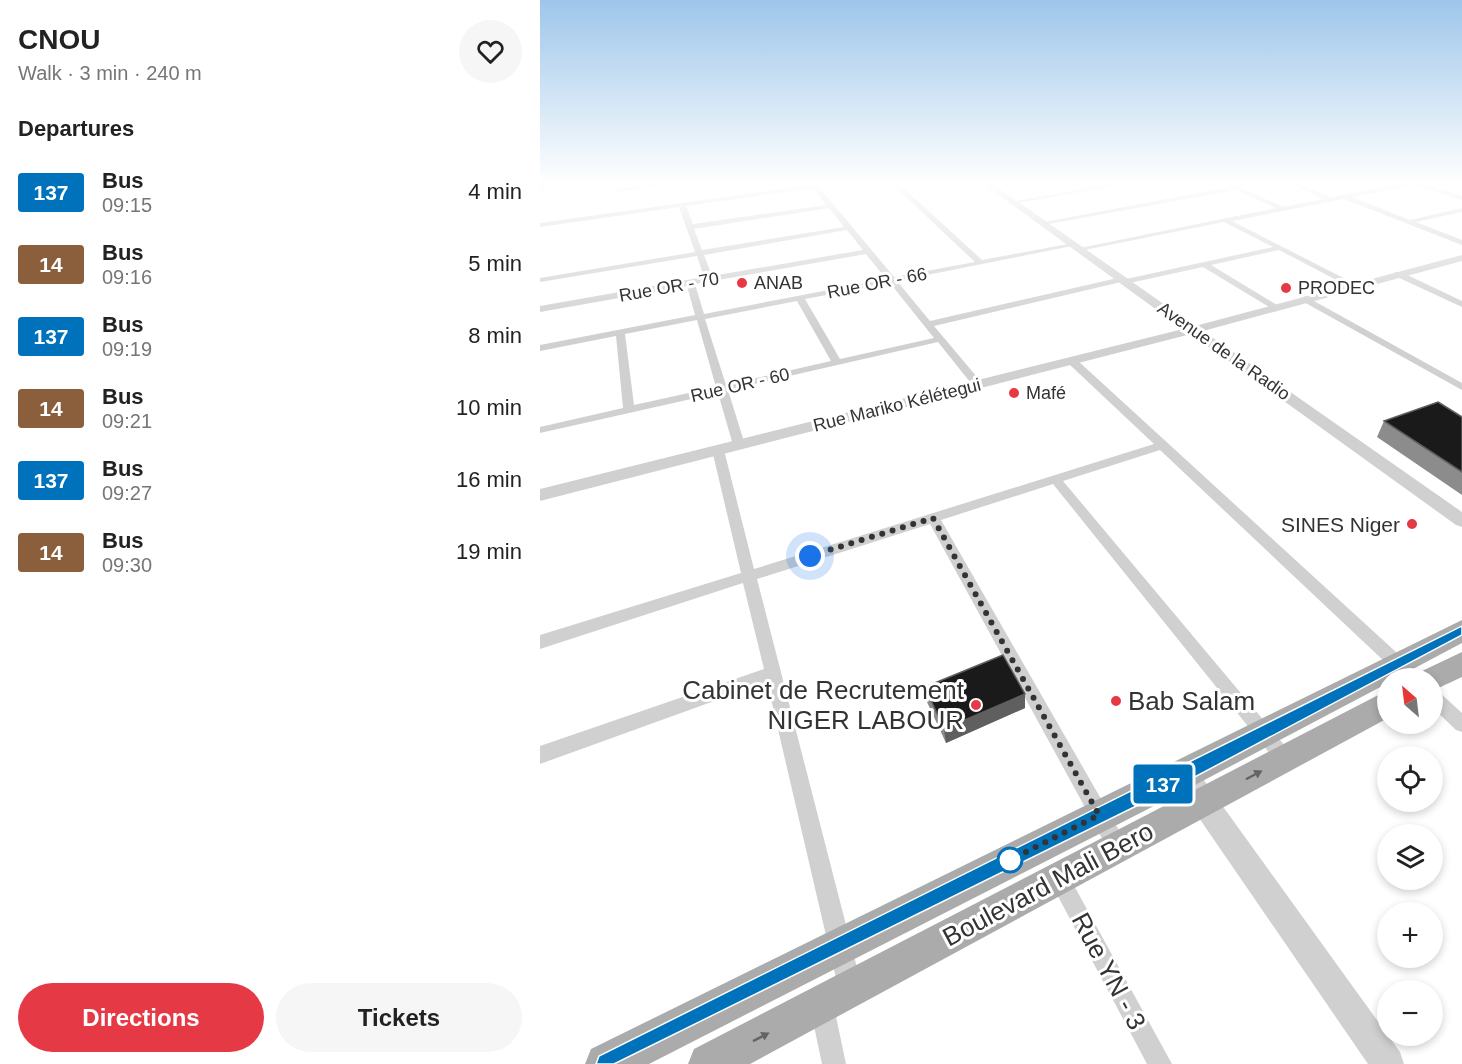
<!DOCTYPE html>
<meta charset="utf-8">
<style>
:root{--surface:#fff;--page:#f6f6f6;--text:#222;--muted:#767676;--accent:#e63946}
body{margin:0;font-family:Arial,sans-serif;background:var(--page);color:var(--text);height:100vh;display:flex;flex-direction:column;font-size:22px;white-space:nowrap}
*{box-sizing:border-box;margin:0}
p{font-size:20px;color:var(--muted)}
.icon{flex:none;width:33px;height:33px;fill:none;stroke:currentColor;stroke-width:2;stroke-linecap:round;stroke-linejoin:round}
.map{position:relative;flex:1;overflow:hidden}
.sheet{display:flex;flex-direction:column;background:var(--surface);width:540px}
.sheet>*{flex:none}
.badge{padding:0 12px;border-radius:4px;font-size:21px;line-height:39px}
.needle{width:39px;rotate:332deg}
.controls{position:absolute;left:837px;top:668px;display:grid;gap:12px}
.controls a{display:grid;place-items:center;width:66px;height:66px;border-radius:50%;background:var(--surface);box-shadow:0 3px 9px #0003;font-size:30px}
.you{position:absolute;width:30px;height:30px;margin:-15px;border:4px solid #fff;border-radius:50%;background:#1a73e8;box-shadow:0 0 0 9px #1a73e833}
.map>.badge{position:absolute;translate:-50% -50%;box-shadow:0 0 0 3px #fff}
h2{padding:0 18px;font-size:22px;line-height:54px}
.round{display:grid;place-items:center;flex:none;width:63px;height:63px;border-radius:32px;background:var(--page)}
.head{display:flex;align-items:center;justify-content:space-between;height:102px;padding:0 18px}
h1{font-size:28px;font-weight:700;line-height:45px}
.primary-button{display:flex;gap:12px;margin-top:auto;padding:12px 18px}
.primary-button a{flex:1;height:69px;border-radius:36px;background:var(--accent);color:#fff;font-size:24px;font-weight:700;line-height:69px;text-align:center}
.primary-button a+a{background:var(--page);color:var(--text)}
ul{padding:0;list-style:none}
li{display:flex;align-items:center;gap:18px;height:72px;padding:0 18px}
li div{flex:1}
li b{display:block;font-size:22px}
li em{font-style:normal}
li .badge{min-width:66px;font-weight:700;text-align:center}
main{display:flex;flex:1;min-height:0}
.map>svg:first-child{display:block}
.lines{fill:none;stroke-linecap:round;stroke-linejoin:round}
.minor{fill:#d0d0d0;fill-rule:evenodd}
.tertiary{fill:#d0d0d0;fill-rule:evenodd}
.primary{fill:#ababab;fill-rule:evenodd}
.wall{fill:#8c8c8c}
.shaded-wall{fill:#5f5f5f}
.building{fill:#1a1a1a;stroke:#5f5f5f;stroke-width:1.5}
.oneway{fill:#636363}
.line{fill:#0072bc;stroke:#fff;stroke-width:1.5}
.walk{stroke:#333;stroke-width:6;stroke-dasharray:0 10.8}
.poi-dot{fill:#e63946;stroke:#fff;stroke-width:2}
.stop-dot{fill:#fff;stroke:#0072bc;stroke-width:3}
.labels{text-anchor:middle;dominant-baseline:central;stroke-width:6;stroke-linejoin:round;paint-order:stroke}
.far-poi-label{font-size:18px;fill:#333;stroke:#fff;text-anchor:start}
.far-street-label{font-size:18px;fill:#333;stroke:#fff}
.poi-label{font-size:21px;fill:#333;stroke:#fff;text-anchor:end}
.near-poi-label{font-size:26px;fill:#333;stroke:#fff;text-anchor:end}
.near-street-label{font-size:26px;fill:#333;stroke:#fff}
</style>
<main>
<section class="sheet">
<div class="head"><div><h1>CNOU</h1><p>Walk · 3 min · 240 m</p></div><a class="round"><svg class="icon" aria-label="heart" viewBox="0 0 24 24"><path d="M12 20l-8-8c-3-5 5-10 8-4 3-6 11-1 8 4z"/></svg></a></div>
<h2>Departures</h2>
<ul>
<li><span class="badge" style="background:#0072bc;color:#fff">137</span><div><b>Bus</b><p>09:15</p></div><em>4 min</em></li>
<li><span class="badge" style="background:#8b5e3c;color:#fff">14</span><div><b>Bus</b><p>09:16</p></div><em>5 min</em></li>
<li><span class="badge" style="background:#0072bc;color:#fff">137</span><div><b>Bus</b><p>09:19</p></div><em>8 min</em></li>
<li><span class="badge" style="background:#8b5e3c;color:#fff">14</span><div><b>Bus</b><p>09:21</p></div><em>10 min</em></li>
<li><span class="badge" style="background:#0072bc;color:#fff">137</span><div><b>Bus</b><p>09:27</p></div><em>16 min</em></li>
<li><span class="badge" style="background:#8b5e3c;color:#fff">14</span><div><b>Bus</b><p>09:30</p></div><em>19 min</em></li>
</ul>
<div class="primary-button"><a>Directions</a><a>Tickets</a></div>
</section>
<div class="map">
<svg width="922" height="1064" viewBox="0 0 922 1064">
<rect width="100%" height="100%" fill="#fff"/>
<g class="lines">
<g class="minor">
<path d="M0 182H4L3 189 0 191Z"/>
<path d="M123 182H140L76 192 73 190Z"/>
<path d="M268 182 276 184 306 182 279 187 354 277 435 262 350 182H357L442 260 533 243 537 245 357 281 390 321 582 277 586 279 733 247 684 222 539 251 535 249 736 208 696 190 503 225 499 223 690 187 685 184 688 182 743 207 784 199 746 182H754L792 197 870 182H882L922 196V200L875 185 812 197 870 220 922 208V212L876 222 922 240V245L804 199 692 221 817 285 810 287 739 250 671 265 737 305 738 307 734 310 663 267 585 284 581 282 394 326 442 383V387H434L398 342 188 390 205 445 199 449 193 445 178 393 0 433V427L83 408 76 336 0 351V345L155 315 147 286 0 312V306L164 277 157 256 0 282V278L155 252 139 207 0 227V223L270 185ZM273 188 286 205 153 224 146 206ZM289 208 304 227 162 250 154 229ZM307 230 323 250 172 276 164 255ZM326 254 346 279 164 314 155 284ZM350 283 394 338 300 359 265 299ZM257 301 291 361 186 385 165 319ZM157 320 176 387 94 405 85 334Z"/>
<path d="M581 182H595L473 204 470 202Z"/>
<path d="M855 272H861L922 301V307L855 276Z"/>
<path d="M765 296 922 383V390L762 301 761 299Z"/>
<path d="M533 359 537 360 879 673 881 678H862L620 450 523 481 751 753 754 759 751 765 745 768 739 765 513 484 401 520 584 839 587 846 584 853 577 856 570 853 390 524 217 579 322 987 318 995 310 999 302 995 298 987 227 682 0 764V746L224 669 203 583 0 649V635L201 573 172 450 174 447H182L184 450 214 569 614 444 529 364 528 362Z"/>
<path d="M892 689 898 691 922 713V732L916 730 892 707Z"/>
<path d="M519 868 526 871 632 1064H607L512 885 509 878 512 871Z"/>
<path d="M282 995 290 999 294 1007 306 1064H282L270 1007 274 999Z"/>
</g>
<g class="tertiary">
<path d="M441 182H450L655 326 922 255V261L663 331 922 512V527L916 525 651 334 0 501V489L643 329Z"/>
<path d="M644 762 653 765 860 1052 864 1064H828L635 783 632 774 635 765Z"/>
</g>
<g class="primary">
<path d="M922 620V643L856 678H848V683L655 785 109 1064H45L51 1049Z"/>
<path d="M922 652V677L892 691V678H879L882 671Z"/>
<path d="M848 690V718L210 1064H148L154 1049Z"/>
</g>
</g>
<g class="wall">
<path d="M922 417V495L837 437 844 421Z"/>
<path d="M385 687 485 694V708L406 743 387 702Z"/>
</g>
<path class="shaded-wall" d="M485 694V708L406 743 404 729Z"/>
<g class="building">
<path d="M898 402 922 417V472L844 421Z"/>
<path d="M463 655 485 694 404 729 385 687Z"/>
</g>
<defs><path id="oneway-solid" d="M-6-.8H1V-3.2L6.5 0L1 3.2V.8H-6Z" transform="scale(1.5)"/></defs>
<g class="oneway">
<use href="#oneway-solid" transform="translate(714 775) rotate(-28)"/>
<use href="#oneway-solid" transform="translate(221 1037) rotate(-27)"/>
</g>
<linearGradient id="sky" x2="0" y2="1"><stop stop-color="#9ec6ea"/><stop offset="0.55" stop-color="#fff"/><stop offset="1" stop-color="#fff" stop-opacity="0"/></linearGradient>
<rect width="922" height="331" fill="url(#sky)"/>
<path class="line" d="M922 626V635L649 780 74 1064H56L59 1056Z"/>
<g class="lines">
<path class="walk" d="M270 556 393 518 559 815 470 860"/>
</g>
<g class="poi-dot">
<circle cx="202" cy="283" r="6"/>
<circle cx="746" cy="288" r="6"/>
<circle cx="474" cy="393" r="6"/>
<circle cx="872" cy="524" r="6"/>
<circle cx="576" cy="701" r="6"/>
<circle cx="436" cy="705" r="6"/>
</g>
<circle class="stop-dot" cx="470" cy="860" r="12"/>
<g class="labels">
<g class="far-poi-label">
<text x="214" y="283">ANAB</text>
<text x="758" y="288">PRODEC</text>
<text x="486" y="393">Mafé</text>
</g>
<g class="far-street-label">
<text transform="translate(337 283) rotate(-11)">Rue OR - 66</text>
<text transform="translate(129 287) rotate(-10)">Rue OR - 70</text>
<text transform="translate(684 351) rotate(35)">Avenue de la Radio</text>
<text transform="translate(200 385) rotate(-13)">Rue OR - 60</text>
<text transform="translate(357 405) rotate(-14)">Rue Mariko Kélétegui</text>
</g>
<g class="poi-label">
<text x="860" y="524">SINES Niger</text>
</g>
<g class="near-poi-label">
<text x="424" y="690">Cabinet de Recrutement<tspan x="424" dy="30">NIGER LABOUR</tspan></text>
<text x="588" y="701" text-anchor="start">Bab Salam</text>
</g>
<g class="near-street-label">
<text transform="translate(508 884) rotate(-28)">Boulevard Mali Bero</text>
<text transform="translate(569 971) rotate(62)">Rue YN - 3</text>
</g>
</g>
</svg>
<div class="controls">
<a><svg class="needle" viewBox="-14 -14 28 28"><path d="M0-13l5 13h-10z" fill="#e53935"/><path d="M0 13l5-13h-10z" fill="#767676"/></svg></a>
<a><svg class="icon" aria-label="locate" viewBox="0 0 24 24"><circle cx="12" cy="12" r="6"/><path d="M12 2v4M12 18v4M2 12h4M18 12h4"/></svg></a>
<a><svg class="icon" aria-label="layers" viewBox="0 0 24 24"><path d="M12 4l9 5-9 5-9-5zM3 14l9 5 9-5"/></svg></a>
<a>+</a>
<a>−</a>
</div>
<div class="you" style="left:270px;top:556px"></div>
<b class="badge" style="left:623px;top:784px;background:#0072bc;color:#fff">137</b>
</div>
</main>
